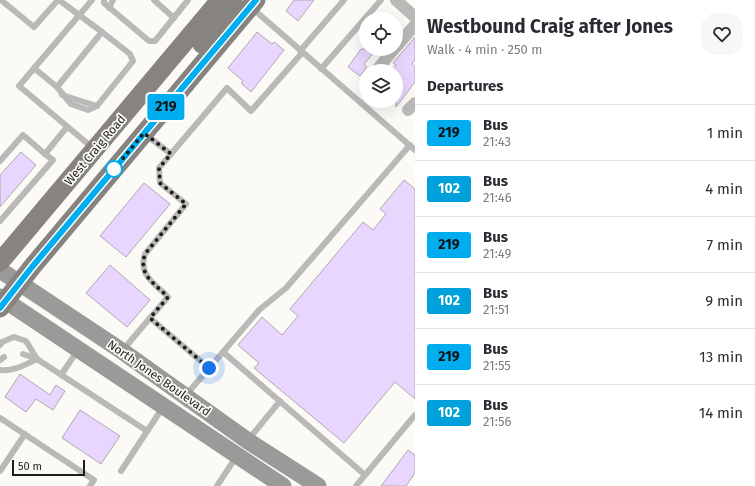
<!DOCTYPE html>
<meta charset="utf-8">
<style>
:root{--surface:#fff;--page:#f7f7f7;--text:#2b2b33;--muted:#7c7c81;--line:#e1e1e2}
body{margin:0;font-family:"Fira Sans",sans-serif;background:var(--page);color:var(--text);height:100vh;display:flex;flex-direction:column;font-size:15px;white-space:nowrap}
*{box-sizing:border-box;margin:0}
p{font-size:13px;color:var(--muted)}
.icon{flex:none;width:22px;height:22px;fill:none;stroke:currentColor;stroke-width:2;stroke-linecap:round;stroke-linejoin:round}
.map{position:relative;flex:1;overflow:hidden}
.side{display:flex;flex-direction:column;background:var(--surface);width:340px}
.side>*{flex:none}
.badge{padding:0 8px;border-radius:3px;font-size:14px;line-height:26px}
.controls{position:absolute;left:359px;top:12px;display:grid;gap:8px}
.controls a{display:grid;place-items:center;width:44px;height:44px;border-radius:50%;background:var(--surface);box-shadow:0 4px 16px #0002;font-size:20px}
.scale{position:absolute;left:12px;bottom:10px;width:73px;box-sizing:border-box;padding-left:4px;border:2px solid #1f1e1d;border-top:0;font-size:11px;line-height:14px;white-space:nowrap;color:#1f1e1d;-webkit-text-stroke:3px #fbfaf6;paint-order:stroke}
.you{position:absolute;width:20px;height:20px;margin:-10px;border:3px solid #fff;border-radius:50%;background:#1a73e8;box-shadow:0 0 0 6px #1a73e833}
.map>.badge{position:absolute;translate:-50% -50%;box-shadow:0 0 0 2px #fff}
h2{padding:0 12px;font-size:15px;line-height:36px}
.round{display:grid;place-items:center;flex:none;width:42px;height:42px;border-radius:16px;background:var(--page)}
.overview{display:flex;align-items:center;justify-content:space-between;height:68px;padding:0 12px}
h1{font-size:19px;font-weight:700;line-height:30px}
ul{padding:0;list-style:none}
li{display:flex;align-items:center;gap:12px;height:56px;padding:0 12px;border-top:1px solid var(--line)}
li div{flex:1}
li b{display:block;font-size:15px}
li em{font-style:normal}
li .badge{min-width:44px;font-weight:700;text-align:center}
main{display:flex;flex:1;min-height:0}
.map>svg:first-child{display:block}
.building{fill:#e9d6fe;stroke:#acaaad}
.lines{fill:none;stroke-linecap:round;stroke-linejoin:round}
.service{stroke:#bbb9b8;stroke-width:6}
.minor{stroke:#bbb9b8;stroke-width:12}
.secondary{stroke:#9c9a98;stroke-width:17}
.primary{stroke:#868381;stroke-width:19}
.line-casing{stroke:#fff;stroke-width:9}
.line{stroke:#00adef;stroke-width:6}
.walk{stroke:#1f1e1d;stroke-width:4;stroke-dasharray:0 7.2}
.stop-dot{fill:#fff;stroke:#00adef;stroke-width:2}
.labels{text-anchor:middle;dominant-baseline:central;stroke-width:3.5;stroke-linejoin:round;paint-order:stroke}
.street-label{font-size:12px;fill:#1f1e1d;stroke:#fbfaf6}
</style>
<main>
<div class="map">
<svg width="415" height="486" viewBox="0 0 415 486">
<rect width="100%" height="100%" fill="#fbfaf6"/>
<g class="building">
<path d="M294 0H314L298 21 286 11Z"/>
<path d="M257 32 272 44 274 42 284 50 251 92 241 83 243 81 228 68Z"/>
<path d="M415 37V60L412 64 415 67V82L396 107V88L401 81 396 77V71H391L396 65 393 63Z"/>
<path d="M361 49H377L364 64 367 67 360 76 348 67Z"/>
<path d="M21 152 36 165 0 207V175Z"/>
<path d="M404 180 415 189V399L395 382 344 443 254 368 259 363 238 345 262 317 282 335 298 316 290 309 363 222 373 230 386 214 380 209Z"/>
<path d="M144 183 170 204 126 257 100 236Z"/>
<path d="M110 265 150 300 127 327 86 293Z"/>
<path d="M20 374 50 395 56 385 65 391 53 410 36 399 26 412 5 397Z"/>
<path d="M80 410 120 436 101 464 62 438Z"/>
<path d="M408 450 415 455V473L406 486H381Z"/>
</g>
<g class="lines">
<g class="service">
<path d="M1 0 34 27 58 0"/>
<path d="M92 0 19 86 94 149"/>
<path d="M104 0V3L149 41H155L188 0"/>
<path d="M154 0 174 18"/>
<path d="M109 8 113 0"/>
<path d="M252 8 415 150"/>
<path d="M300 51 344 0"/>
<path d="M34 68 57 87 102 32 59 0"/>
<path d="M321 69 381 0"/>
<path d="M57 87 71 104 88 110 97 106 133 61 130 54 102 32"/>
<path d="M62 95 97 106"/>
<path d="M145 134 171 154"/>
<path d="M0 161 23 135 45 154 67 127"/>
<path d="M0 221 53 160 45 154"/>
<path d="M150 318 168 297C154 283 138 275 145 254L186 204 160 183 159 168 227 88 251 111 302 53"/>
<path d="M0 345 2 342 14 337 26 341 37 359"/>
<path d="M122 351 150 318 209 368"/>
<path d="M223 352 259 310 286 288 410 145"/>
<path d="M23 354 37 359 147 431"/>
<path d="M0 360 4 357"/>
<path d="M0 370C12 372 27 364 37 359"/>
<path d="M61 375 78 350"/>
<path d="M186 395 223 352 365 475"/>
<path d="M0 418 94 480 90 486"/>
<path d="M248 440 280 401"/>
<path d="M0 471 25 434"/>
<path d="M121 471 163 407"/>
<path d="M217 486 236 457"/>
<path d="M356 486 415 415"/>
</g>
<g class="minor">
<path d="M396 0 415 17"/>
<path d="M396 47 415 25"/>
<path d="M376 71 394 49"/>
<path d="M408 110 415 103"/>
</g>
<g class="secondary">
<path d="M0 270 122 351 248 441 318 486"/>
<path d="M0 297 283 486"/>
</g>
<g class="primary">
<path d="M202 44 230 9 233 0"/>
<path d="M0 262 220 0"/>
<path d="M0 308 32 267 256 0"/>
</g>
</g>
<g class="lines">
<defs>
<path id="line" d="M0 308 32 267 256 0"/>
</defs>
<use href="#line" class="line-casing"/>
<use href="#line" class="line"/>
<path class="walk" d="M114 169 144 133 171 154 159 168 160 183 186 204 145 254C138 275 154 283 168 297L150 318 209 368"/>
</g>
<circle class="stop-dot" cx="114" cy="169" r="8"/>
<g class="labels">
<g class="street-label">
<text transform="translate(95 150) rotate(-50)">West Craig Road</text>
<text transform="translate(159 378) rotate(35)">North Jones Boulevard</text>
</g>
</g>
</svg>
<div class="controls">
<a><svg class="icon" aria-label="locate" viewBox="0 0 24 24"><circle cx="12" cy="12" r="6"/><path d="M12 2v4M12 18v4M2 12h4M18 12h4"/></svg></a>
<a><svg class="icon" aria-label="layers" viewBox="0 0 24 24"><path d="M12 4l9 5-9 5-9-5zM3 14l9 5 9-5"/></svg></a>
</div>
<div class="scale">50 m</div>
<div class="you" style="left:209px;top:368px"></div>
<b class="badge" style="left:166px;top:107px;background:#00adef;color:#111">219</b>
</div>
<section class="side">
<div class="overview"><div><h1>Westbound Craig after Jones</h1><p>Walk · 4 min · 250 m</p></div><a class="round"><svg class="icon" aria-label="heart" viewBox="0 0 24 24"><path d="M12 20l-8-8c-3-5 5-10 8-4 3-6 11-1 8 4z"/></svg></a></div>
<h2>Departures</h2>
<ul>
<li><span class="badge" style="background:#00adef;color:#111">219</span><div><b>Bus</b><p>21:43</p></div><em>1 min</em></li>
<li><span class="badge" style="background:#00a0dc;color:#fff">102</span><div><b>Bus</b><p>21:46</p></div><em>4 min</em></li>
<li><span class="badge" style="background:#00adef;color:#111">219</span><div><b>Bus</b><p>21:49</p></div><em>7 min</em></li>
<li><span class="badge" style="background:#00a0dc;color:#fff">102</span><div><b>Bus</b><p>21:51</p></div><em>9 min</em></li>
<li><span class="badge" style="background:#00adef;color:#111">219</span><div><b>Bus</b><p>21:55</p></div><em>13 min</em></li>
<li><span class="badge" style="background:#00a0dc;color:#fff">102</span><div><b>Bus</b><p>21:56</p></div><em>14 min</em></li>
</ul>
</section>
</main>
